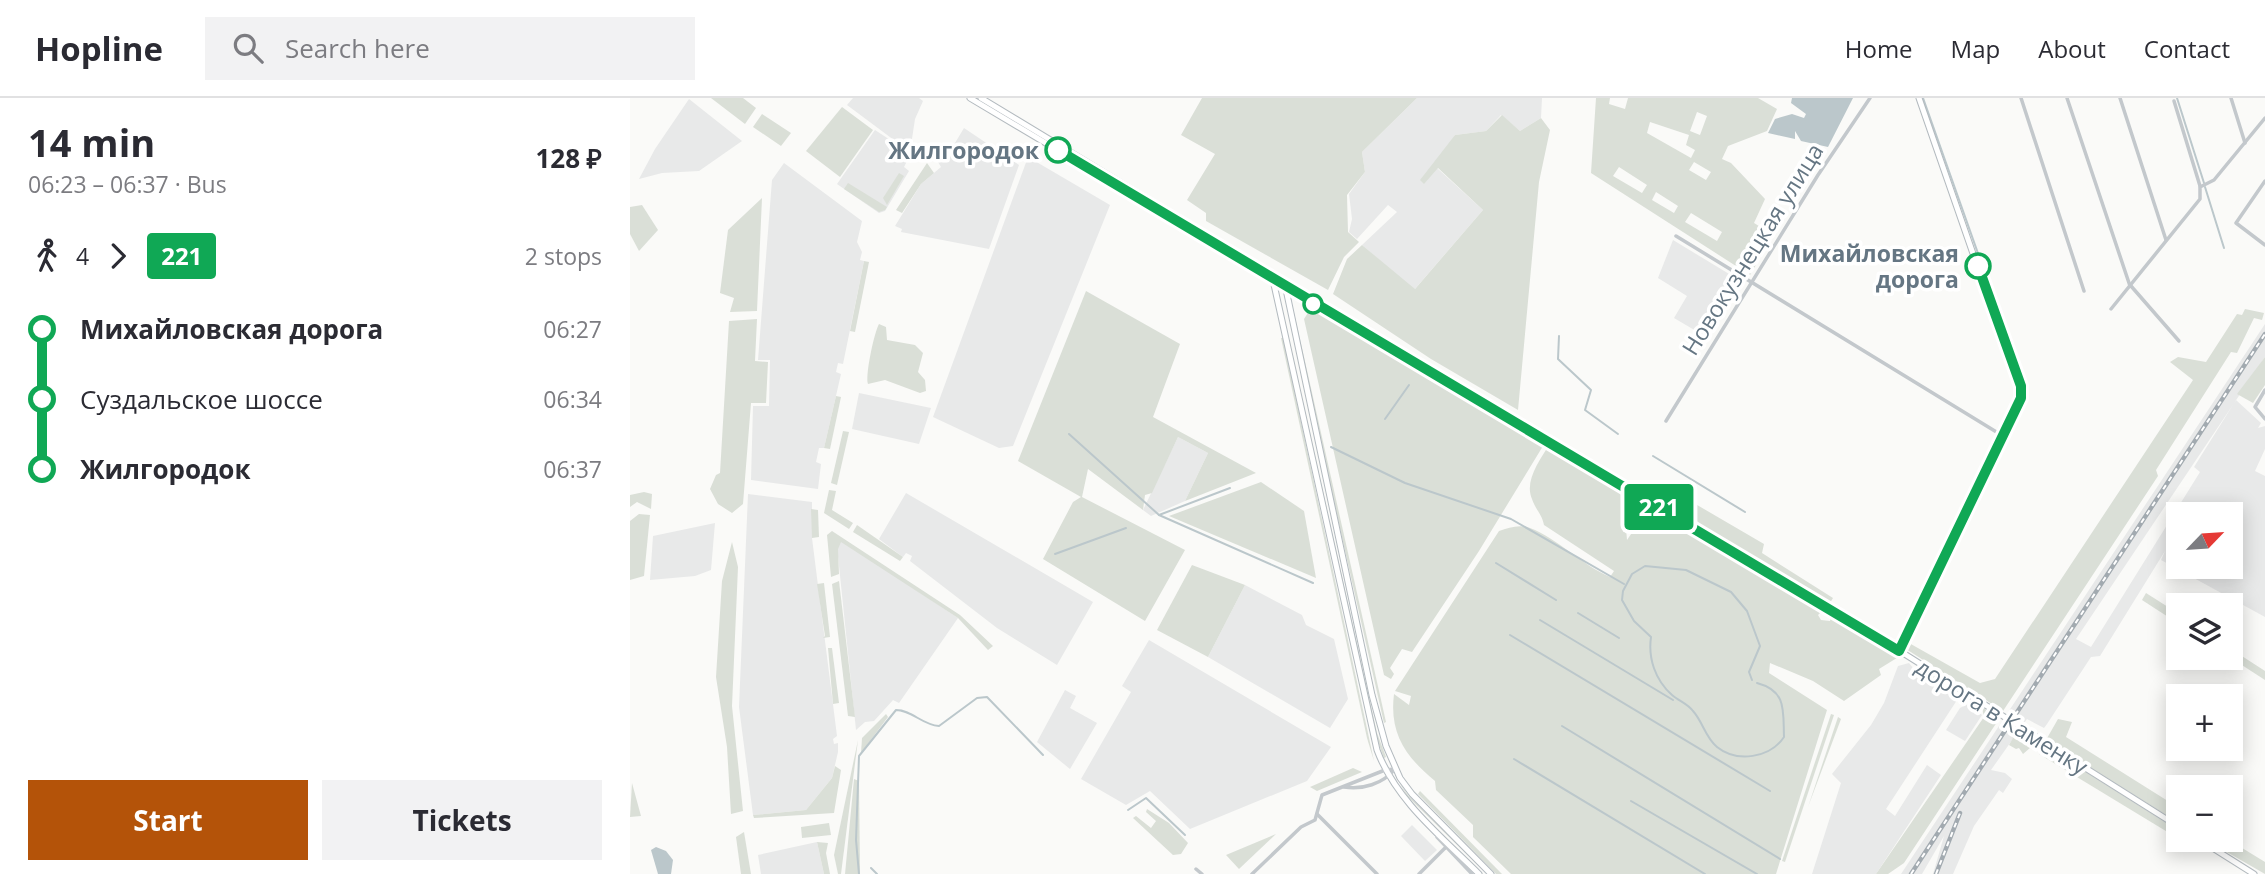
<!DOCTYPE html>
<meta charset="utf-8">
<style>
:root{--surface:#fff;--page:#f2f2f3;--text:#2b2b33;--muted:#7c7c81;--line:#e1e1e2;--accent:#b45309}
body{margin:0;font-family:"Open Sans",sans-serif;background:var(--page);color:var(--text);height:100vh;display:flex;flex-direction:column;font-size:26px;white-space:nowrap}
*{box-sizing:border-box;margin:0}
p{font-size:23px;color:var(--muted)}
.icon{flex:none;width:38px;height:38px;fill:none;stroke:currentColor;stroke-width:2;stroke-linecap:round;stroke-linejoin:round}
.map{position:relative;flex:1;overflow:hidden}
.details{display:flex;flex-direction:column;background:var(--surface);width:630px}
.details>*{flex:none}
.badge{padding:0 14px;border-radius:5px;font-size:24px;line-height:46px}
.needle{width:46px;rotate:65deg}
.buttons{position:absolute;left:1536px;top:404px;display:grid;gap:14px}
.buttons a{display:grid;place-items:center;width:77px;height:77px;border-radius:0px;background:var(--surface);box-shadow:0 4px 18px #0003;font-size:35px}
.map>.badge{position:absolute;translate:-50% -50%;box-shadow:0 0 0 4px #fff}
.legs{display:flex;align-items:center;gap:10px;height:77px;padding:0 28px;font-size:23px}
.legs p{margin-inline-start:auto}
.headline{display:flex;align-items:center;justify-content:space-between;height:119px;padding:0 28px}
h1{font-size:38px;font-weight:700;line-height:52px}
.action{display:flex;gap:14px;margin-top:auto;padding:14px 28px}
.action a{flex:1;height:80px;border-radius:0px;background:var(--accent);color:#fff;font-size:28px;font-weight:700;line-height:80px;text-align:center}
.action a+a{background:var(--page);color:var(--text)}
ul{padding:0 28px;list-style:none}
li{display:flex;align-items:center;gap:24px;height:70px;font-size:26px}
li i{display:grid;place-items:center;width:10px;height:100%;margin:0 9px;background:currentColor}
li i::after{content:'';width:18px;height:18px;margin:-9px;border:5px solid;border-radius:50%;background:var(--surface)}
li p{margin-inline-start:auto}
li:first-child i{background:linear-gradient(#0000 50%,currentColor 0)}
li:last-child i{background:linear-gradient(currentColor 50%,#0000 0)}
header{display:flex;align-items:center;gap:42px;box-sizing:border-box;height:98px;padding:0 35px;background:var(--surface);border-bottom:2px solid var(--line)}
header strong{font-size:33px}
nav{display:flex;gap:38px;margin-inline-start:auto;font-size:24px}
.search{width:490px;height:63px;background:var(--page);display:flex;align-items:center;gap:18px;box-sizing:border-box;padding:0 24px;border-radius:0px;color:var(--muted);font-size:26px}
main{display:flex;flex:1;min-height:0}
.map>svg:first-child{display:block}
.built{fill:#e8e9e9;fill-rule:evenodd}
.green{fill:#dadfd7;fill-rule:evenodd}
.water{fill:#bbc7cb}
.lines{fill:none;stroke-linecap:round;stroke-linejoin:round}
.stream{stroke:#bbc7cb;stroke-width:2}
.secondary-casing{stroke:#b3babf;stroke-width:7}
.street{stroke:#c3c8cc;stroke-width:3.5}
.secondary{stroke:#fff;stroke-width:5}
.rail-casing{stroke:#a2aab0;stroke-width:4.5}
.rail{stroke:#fff;stroke-width:2;stroke-dasharray:5;stroke-linecap:butt}
.line-1-casing{stroke:#fff;stroke-width:16}
.line-1{stroke:#10a855;stroke-width:10}
.stop-1-dot{fill:#fff;stroke:#10a855;stroke-width:3.5}
.labels{text-anchor:middle;dominant-baseline:central;stroke-width:7;stroke-linejoin:round;paint-order:stroke}
.stop-label{font-size:23px;font-weight:bold;fill:#657683;stroke:#fff;text-anchor:end}
.street-label{font-size:23px;fill:#657683;stroke:#fff}
</style>
<header>
<strong>Hopline</strong>
<div class="search"><svg class="icon" aria-label="search" viewBox="0 0 24 24"><circle cx="10" cy="10" r="6"/><path d="M15 15l6 6"/></svg>Search here</div>
<nav><a>Home</a><a>Map</a><a>About</a><a>Contact</a></nav>
</header>
<main>
<section class="details">
<div class="headline"><div><h1>14 min</h1><p>06:23 – 06:37 · Bus</p></div><b>128 ₽</b></div>
<div class="legs"><svg class="icon" aria-label="walk" viewBox="0 0 24 24"><circle cx="13" cy="4" r="2"/><path d="M13 8l-2 6 4 7M11 14l-3 7M7 12l3-4h3l4 4"/></svg>4<svg class="icon" aria-label="forward" viewBox="0 0 24 24"><path d="M9 5l7 7-7 7"/></svg><b class="badge" style="background:#10a855;color:#fff">221</b><p>2 stops</p></div>
<ul>
<li><i style="color:#10a855"></i><b>Михайловская дорога</b><p>06:27</p></li>
<li><i style="color:#10a855"></i><span>Суздальское шоссе</span><p>06:34</p></li>
<li><i style="color:#10a855"></i><b>Жилгородок</b><p>06:37</p></li>
</ul>
<div class="action"><a>Start</a><a>Tickets</a></div>
</section>
<div class="map">
<svg width="1635" height="776" viewBox="0 0 1635 776">
<rect width="100%" height="100%" fill="#fafaf8"/>
<g class="built">
<path d="M223 0H289L293 3 285 21 280 54 217 7Z"/>
<path d="M787 0H912L911 20 890 33 871 17 856 33 825 37 807 70 853 112 784 192 732 147 767 114 758 107 727 141 719 134 722 121 719 96 735 74 732 54Z"/>
<path d="M59 1 112 43 69 73 32 75 9 81 25 51Z"/>
<path d="M334 30 389 67 359 151 271 134 272 131 265 128 291 86 311 69 308 64 319 55Z"/>
<path d="M245 32 277 53 276 57 279 59 274 69 279 73 255 113 249 115 207 86Z"/>
<path d="M398 59 480 107 383 348 369 350 303 319Z"/>
<path d="M154 65 232 123 227 144 232 154 230 162 234 163 213 266 208 265 206 274 211 276 194 350H189L186 364 191 366 188 391 121 382 123 308H139L140 262H128L142 82Z"/>
<path d="M1043 142 1114 185 1078 240 1044 220 1057 198 1028 180Z"/>
<path d="M1635 226V259L1446 541 1461 549 1570 374 1564 369 1606 302 1631 325 1628 330 1635 328V351L1625 373 1635 378V519L1531 462 1535 453 1470 558 1461 559 1417 626 1414 630 1397 621 1361 672 1375 675 1382 681 1373 695 1369 692 1344 728 1323 776H1303L1314 738 1292 776H1271ZM1549 416H1601V469H1549Z"/>
<path d="M229 295 301 310 289 346 222 331Z"/>
<path d="M548 339 578 355 555 403 521 418 513 412Z"/>
<path d="M276 395 463 504 427 567 367 530 280 463 282 458 276 455 273 459 249 441Z"/>
<path d="M118 396 182 404V440L207 638 203 641 204 646 208 645V654L202 680 176 712 123 717 109 609Z"/>
<path d="M85 425 81 472 65 478 20 482 23 438Z"/>
<path d="M206 439 328 520 269 605 263 602 244 623 235 624 226 632Z"/>
<path d="M615 487 672 517 676 527 704 541 718 601 700 630 578 559Z"/>
<path d="M519 542 701 649 677 683 560 731 520 693 496 707 451 681 501 594 492 588Z"/>
<path d="M1279 565 1291 580 1329 599 1256 711 1265 718 1297 667 1311 677 1246 776H1182L1211 685 1202 676 1241 627 1254 605 1268 568Z"/>
<path d="M435 592 446 598 440 610 467 625 440 671 407 644Z"/>
<path d="M1338 606 1352 617 1335 643 1316 632 1330 610Z"/>
<path d="M782 727 807 752 795 763 771 738Z"/>
<path d="M187 744 194 776H131L128 757Z"/>
</g>
<g class="green">
<path d="M81 0H113L126 10 115 26Z"/>
<path d="M572 0H787L732 54 735 74 717 97 718 134 729 144 714 159 698 192 576 123V115L557 102 585 56 551 37Z"/>
<path d="M966 0H980L979 6 995 11 998 0H1128L1147 11 1137 33 1098 48 1092 61 1101 65 1135 101 1124 125 1137 133 1142 125 1148 129 1120 177 961 75ZM1067 14 1077 18 1070 37 1060 33ZM1020 24 1059 37 1056 47 1065 52 1061 60 1017 35ZM1064 64 1081 74 1076 82 1059 72ZM989 69 1017 87 1012 95 983 78ZM1026 94 1048 108 1044 115 1022 102ZM1061 115 1092 134 1087 143 1055 124Z"/>
<path d="M212 9 243 32 210 79 176 53Z"/>
<path d="M132 16 161 35 151 48 123 29Z"/>
<path d="M872 17 890 33 911 20 920 32 909 84 888 312 801 261 703 196 717 161 732 147 785 191 853 112 808 70 794 86 790 82 825 37 856 33Z"/>
<path d="M431 60 442 64 631 178 630 179Z"/>
<path d="M297 65 304 75 291 86 272 115 266 112Z"/>
<path d="M269 75 274 78 257 107 253 100Z"/>
<path d="M218 85 257 109 255 112 249 114 214 91Z"/>
<path d="M132 100 127 213 100 214 104 200 90 195 98 132Z"/>
<path d="M12 107 28 132 9 153 0 136V109Z"/>
<path d="M234 163 239 164 225 234 220 233Z"/>
<path d="M456 193 550 246 523 319 626 375 555 403 578 355 548 339 522 395 515 397 513 412 458 371 452 399 555 452 515 523 413 461 443 404 451 399 388 363Z"/>
<path d="M650 201 747 635 756 659 754 660 745 636Z"/>
<path d="M663 210 756 624 754 625 670 254Z"/>
<path d="M681 210 818 288 913 348 849 453 782 554 772 551 760 570 764 576 761 581 754 577 674 221Z"/>
<path d="M1615 211 1634 215 1632 222 1624 220 1607 255 1601 254 1526 372 1528 378 1373 613 1276 551 1279 545 1350 585 1365 581 1563 282 1540 264 1548 259 1576 264 1607 216 1612 217Z"/>
<path d="M127 221 125 263 138 264 136 305H121L113 406 102 415 88 406 80 391 86 377 90 375 99 223Z"/>
<path d="M249 226 256 229 257 242 285 247 293 255 288 274 295 282 296 293 290 295 255 282 238 286C235 278 244 235 249 226Z"/>
<path d="M651 240H653L744 663 737 640Z"/>
<path d="M1635 259V287L1623 305 1607 296Z"/>
<path d="M206 298 211 299 200 351 194 350Z"/>
<path d="M213 333 219 334 207 387 201 385Z"/>
<path d="M919 347 1015 405 996 430 997 442 1020 408 1194 511 1188 517 1191 522 1200 523 1202 515 1270 558 1249 571 1251 577 1214 603 1183 583 1140 565 1139 575 1197 612 1146 776H881L843 739V727L806 692 805 683C776 659 759 636 764 596L779 607 781 598 765 593 869 433C879 430 889 426 900 430 927 440 952 467 980 479L984 473 914 427C912 416 905 411 902 401 894 383 910 362 919 347Z"/>
<path d="M631 384 674 413 686 480 539 418Z"/>
<path d="M199 392 206 393 202 412 223 425 219 431 194 415Z"/>
<path d="M14 394 22 396 21 411 7 404 0 409V397Z"/>
<path d="M1050 397 1134 446 1132 455 1203 500 1200 505 1034 406Z"/>
<path d="M181 411 188 412 189 439 182 440Z"/>
<path d="M9 416 20 417 14 478 0 482V423Z"/>
<path d="M227 427 273 459 270 463 223 434Z"/>
<path d="M202 433 330 517 363 548 358 552 328 520 211 444 208 451 209 476 201 479 197 437Z"/>
<path d="M102 444 108 469 102 608 113 713 101 716 97 649 86 579 92 483Z"/>
<path d="M562 467 615 487 578 559 527 532Z"/>
<path d="M209 483 225 619 218 618 202 486Z"/>
<path d="M194 485 200 539 193 540 195 538 187 486Z"/>
<path d="M1516 495 1549 516V526L1512 502Z"/>
<path d="M198 550H202L209 605 203 606Z"/>
<path d="M1601 551 1635 573V582L1601 560Z"/>
<path d="M1287 568 1323 591 1320 594 1304 587 1303 583 1285 571Z"/>
<path d="M1352 609 1369 621 1274 765 1258 776H1246L1354 619Z"/>
<path d="M256 616 258 619 231 655 232 640Z"/>
<path d="M1201 616 1204 617 1155 764 1152 763Z"/>
<path d="M1208 619 1211 621 1178 709Z"/>
<path d="M1428 621 1442 624 1436 639 1549 710V725L1416 642Z"/>
<path d="M1388 631 1408 643 1393 656 1389 650 1386 651 1379 647Z"/>
<path d="M228 642 211 776H208L204 757Z"/>
<path d="M1415 648 1549 733V741L1409 656Z"/>
<path d="M205 668 211 672 204 715 124 720 123 717 176 712 202 680Z"/>
<path d="M723 670 732 674 687 693 680 689Z"/>
<path d="M224 681 229 683 230 776H215Z"/>
<path d="M2 685 11 718 0 719Z"/>
<path d="M770 686 778 697 857 776 777 698Z"/>
<path d="M790 693 872 776H866L788 696Z"/>
<path d="M517 711 539 725 558 745 551 756 543 757 503 720 506 718 521 730 526 723 516 714Z"/>
<path d="M199 725 201 737 172 740 171 729Z"/>
<path d="M114 734 121 776H111L106 739Z"/>
<path d="M646 736 609 771 596 757Z"/>
<path d="M1576 742H1599L1635 764V776Z"/>
<path d="M187 744 198 745 196 755 200 776H194Z"/>
</g>
<g class="water">
<path d="M1162 0H1223L1198 49 1171 43 1165 33V41L1138 35 1145 21 1162 16 1174 20 1176 16 1161 5Z"/>
<path d="M26 749 36 753 43 762 41 776H28L21 752Z"/>
</g>
<g class="lines">
<g class="stream">
<path d="M1293 0 1396 291 1395 304 1370 355"/>
<path d="M1547 0 1574 85"/>
<path d="M1575 89 1594 150"/>
<path d="M929 238 928 261 961 292 955 312 988 336"/>
<path d="M755 321 779 287"/>
<path d="M439 336 529 417 683 485"/>
<path d="M701 349 775 385 881 421 994 486"/>
<path d="M1023 358 1115 414"/>
<path d="M1347 401 1367 360"/>
<path d="M529 417 600 390"/>
<path d="M425 456 496 430"/>
<path d="M866 465 926 502"/>
<path d="M948 515 989 540"/>
<path d="M910 522 1043 602"/>
<path d="M880 537 1140 693"/>
<path d="M1122 582 1119 574 1130 548 1117 513 1101 494 1056 472 1015 468 1002 476 993 493 992 502 1004 523 1021 539C1018 560 1025 582 1042 597 1049 603 1058 606 1063 613 1073 624 1075 639 1087 649 1107 665 1140 660 1154 639 1153 612 1157 593 1127 585"/>
<path d="M932 628 1150 761"/>
<path d="M884 661 1075 776"/>
<path d="M1001 703 1127 776"/>
<path d="M498 712 516 700 555 737"/>
<path d="M241 770 247 776"/>
<path d="M229 776 226 742 229 658 266 612C282 612 292 627 309 628L347 600 357 599 413 657"/>
</g>
<defs>
<g id="secondary">
<path d="M340 0 1273 555 1549 729"/>
<path d="M351 0 711 218"/>
<path d="M643 182 747 652C766 703 812 739 849 776"/>
<path d="M654 182 742 597 756 648 770 680 782 696 861 776"/>
<path d="M1269 553 1391 294 1289 0"/>
<path d="M1570 742 1624 776"/>
</g>
</defs>
<use href="#secondary" class="secondary-casing"/>
<g class="street">
<path d="M1391 0 1454 193"/>
<path d="M1437 0 1500 188"/>
<path d="M1490 0 1536 142"/>
<path d="M1601 0 1615 45"/>
<path d="M1544 3 1570 88"/>
<path d="M1635 83 1606 125 1635 147"/>
<path d="M1046 138 1373 338"/>
<path d="M1501 188 1549 243"/>
<path d="M1481 211 1570 101V89L1584 82 1635 20"/>
<path d="M1635 292 1625 309 1635 321"/>
<path d="M1036 323 1188 77 1240 0"/>
<path d="M714 689C732 692 753 686 765 671"/>
<path d="M687 716 747 776"/>
<path d="M807 739 842 776"/>
<path d="M566 771 572 776"/>
<path d="M622 776 671 729 685 722 692 697 755 672 765 671"/>
<path d="M789 776 815 750"/>
</g>
<use href="#secondary" class="secondary"/>
<defs>
<g id="rail">
<path d="M1281 776 1635 236"/>
<path d="M1306 776 1330 715"/>
</g>
</defs>
<use href="#rail" class="rail-casing"/>
<use href="#rail" class="rail"/>
</g>
<g class="lines">
<defs>
<path id="line-1" d="M428 52 1269 553 1391 300V288L1348 168"/>
</defs>
<use href="#line-1" class="line-1-casing"/>
<use href="#line-1" class="line-1"/>
</g>
<g class="stop-1-dot">
<circle cx="428" cy="52" r="12"/>
<circle cx="1348" cy="168" r="12"/>
<circle cx="683" cy="206" r="9"/>
</g>
<g class="labels">
<g class="stop-label">
<text x="409" y="52">Жилгородок</text>
<text x="1329" y="155">Михайловская<tspan x="1329" dy="26">дорога</tspan></text>
</g>
<g class="street-label">
<text transform="translate(1122 151) rotate(-58)">Новокузнецкая улица</text>
<text transform="translate(1372 618) rotate(32)">дорога в Каменку</text>
</g>
</g>
</svg>
<div class="buttons">
<a><svg class="needle" viewBox="-14 -14 28 28"><path d="M0-13l5 13h-10z" fill="#e53935"/><path d="M0 13l5-13h-10z" fill="#7c7c81"/></svg></a>
<a><svg class="icon" aria-label="layers" viewBox="0 0 24 24"><path d="M12 4l9 5-9 5-9-5zM3 14l9 5 9-5"/></svg></a>
<a>+</a>
<a>−</a>
</div>
<b class="badge" style="left:1029px;top:409px;background:#10a855;color:#fff">221</b>
</div>
</main>
